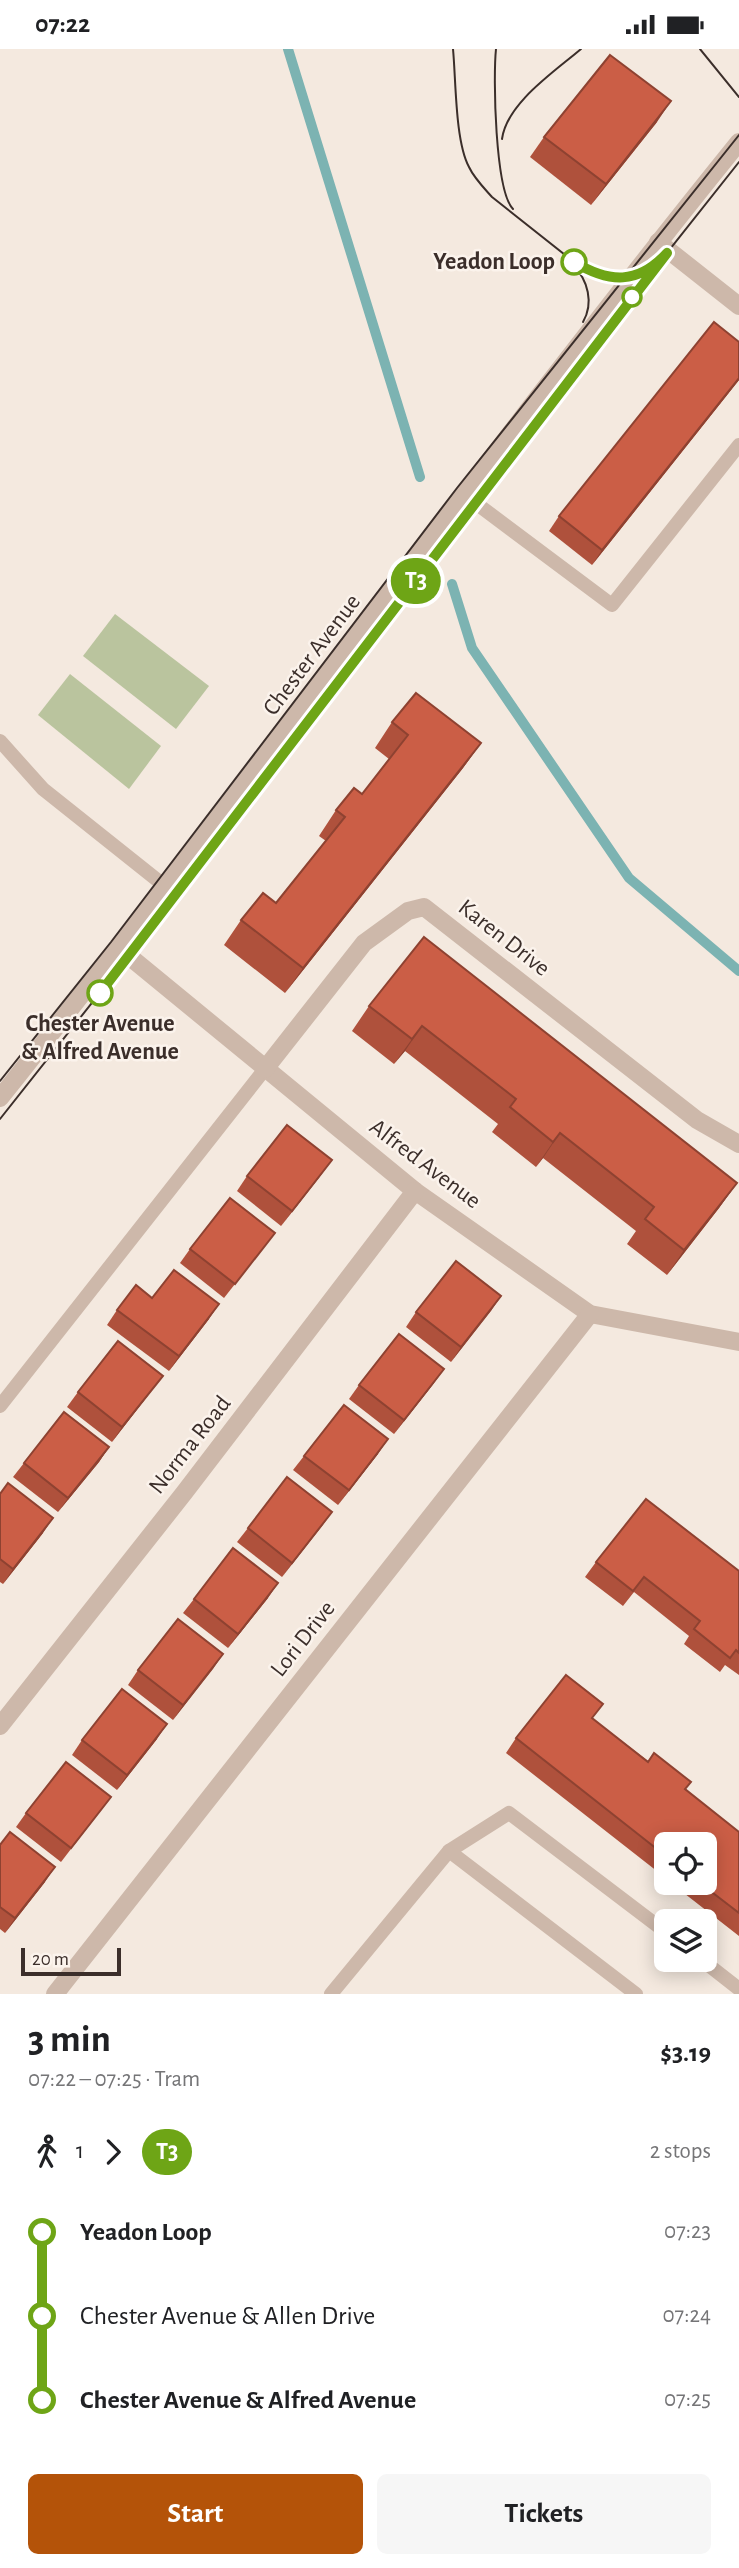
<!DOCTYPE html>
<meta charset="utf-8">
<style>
:root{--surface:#fff;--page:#f6f6f6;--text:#202124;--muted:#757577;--accent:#b45309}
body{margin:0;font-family:"Alegreya Sans",sans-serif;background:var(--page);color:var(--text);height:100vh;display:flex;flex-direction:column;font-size:26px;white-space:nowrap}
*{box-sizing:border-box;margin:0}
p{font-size:23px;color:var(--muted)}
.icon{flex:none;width:38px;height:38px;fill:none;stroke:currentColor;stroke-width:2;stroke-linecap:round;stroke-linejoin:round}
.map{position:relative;height:1945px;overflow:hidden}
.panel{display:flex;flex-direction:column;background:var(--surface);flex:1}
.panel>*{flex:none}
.badge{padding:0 14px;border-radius:23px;font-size:24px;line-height:46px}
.tools{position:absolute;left:654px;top:1783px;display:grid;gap:14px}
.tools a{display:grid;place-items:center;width:63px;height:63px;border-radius:10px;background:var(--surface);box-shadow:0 4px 18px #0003;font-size:35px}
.scale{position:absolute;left:21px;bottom:18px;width:100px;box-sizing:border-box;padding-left:7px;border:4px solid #3b2e2a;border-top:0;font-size:19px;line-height:24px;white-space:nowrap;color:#3b2e2a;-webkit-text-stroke:5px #fbf3ec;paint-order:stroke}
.map>.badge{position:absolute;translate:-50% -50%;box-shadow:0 0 0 4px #fff}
.legs{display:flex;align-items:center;gap:10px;height:77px;padding:0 28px;font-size:23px}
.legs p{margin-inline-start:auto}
.headline{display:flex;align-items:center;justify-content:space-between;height:119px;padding:0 28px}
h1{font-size:38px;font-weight:700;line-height:52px}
.button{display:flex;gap:14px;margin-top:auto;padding:14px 28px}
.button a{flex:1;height:80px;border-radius:10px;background:var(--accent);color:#fff;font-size:28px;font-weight:700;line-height:80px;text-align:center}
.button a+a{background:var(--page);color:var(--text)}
ul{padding:0 28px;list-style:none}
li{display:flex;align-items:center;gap:24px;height:84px;font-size:26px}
li i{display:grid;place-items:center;width:10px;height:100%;margin:0 9px;background:currentColor}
li i::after{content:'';width:18px;height:18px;margin:-9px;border:5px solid;border-radius:50%;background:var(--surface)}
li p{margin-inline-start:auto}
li:first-child i{background:linear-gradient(#0000 50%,currentColor 0)}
li:last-child i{background:linear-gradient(currentColor 50%,#0000 0)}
.status{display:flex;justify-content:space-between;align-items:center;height:49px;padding:0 35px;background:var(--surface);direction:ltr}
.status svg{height:19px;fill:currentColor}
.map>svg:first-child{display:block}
.green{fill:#bac49e}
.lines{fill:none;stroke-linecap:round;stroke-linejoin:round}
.stream{stroke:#7cb3b2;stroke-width:10}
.lane{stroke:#cdb8aa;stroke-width:14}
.street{stroke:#cdb8aa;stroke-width:18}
.tram{stroke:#3b2e2a;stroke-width:2}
.wall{fill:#af513c}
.shaded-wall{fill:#8e4231}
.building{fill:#cb5e46;stroke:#8e4231;stroke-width:2}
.line-1-casing{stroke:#fff;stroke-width:16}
.line-1{stroke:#6ea516;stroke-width:10}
.stop-1-dot{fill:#fff;stroke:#6ea516;stroke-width:3.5}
.labels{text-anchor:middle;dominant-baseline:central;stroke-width:5;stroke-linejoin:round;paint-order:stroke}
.stop-label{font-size:24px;font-weight:bold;fill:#3b2e2a;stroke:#fbf3ec;text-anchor:end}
.street-label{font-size:24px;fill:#3b2e2a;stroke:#fbf3ec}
</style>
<div class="status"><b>07:22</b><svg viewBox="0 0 49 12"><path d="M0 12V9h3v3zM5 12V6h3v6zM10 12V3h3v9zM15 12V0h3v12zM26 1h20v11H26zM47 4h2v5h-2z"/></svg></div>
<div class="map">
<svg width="739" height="1945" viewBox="0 0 739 1945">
<rect width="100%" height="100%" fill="#f4e9df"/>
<g class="green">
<path d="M115 565 209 637 176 680 83 607Z"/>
<path d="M70 625 161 697 129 740 38 666Z"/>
</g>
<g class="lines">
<g class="stream">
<path d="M288 0 420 428"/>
<path d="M452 535 472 599 629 829 739 922"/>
</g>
<g class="lane">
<path d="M465 446 612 556 739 396"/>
<path d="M0 692 43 740 166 838"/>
<path d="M0 1357 265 1020"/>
<path d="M449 1802 509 1764 667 1884"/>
<path d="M702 1911 739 1940"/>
<path d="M331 1945 449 1802 636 1945"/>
</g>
<g class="street">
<path d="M658 193 739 257"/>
<path d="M119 899 415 1142 590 1265 739 1293"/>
<path d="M265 1020 364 894 408 862 424 858 697 1071 739 1095"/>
<path d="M0 1049C251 734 486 406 739 93"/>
<path d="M0 1677 184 1444 415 1142"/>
<path d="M55 1945 590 1265"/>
</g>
<g class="tram">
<path d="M453 0C456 31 455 92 469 118 474 129 484 139 492 148L574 213 595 225 604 228 633 226"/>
<path d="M496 0C493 28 495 142 513 160"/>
<path d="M700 0 739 48"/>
<path d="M502 90C507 54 554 23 581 0"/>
<path d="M573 216C588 231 594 254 583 273"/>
<path d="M0 1032 111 893 457 439 739 86"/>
<path d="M0 1070 129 907 632 248 739 113"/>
</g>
</g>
<g class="wall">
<path d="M657 73 591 156 530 108 544 88Z"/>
<path d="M739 293V331L592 516 549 482 559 467Z"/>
<path d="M392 673 481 694 463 719 285 944 224 896 241 871 276 854 326 792 319 787 336 761 362 745 389 710 375 699Z"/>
<path d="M424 888 737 1134 719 1159 667 1226 627 1195 636 1182 543 1109 536 1118 492 1083 498 1075 405 1002 394 1015 352 982 369 957Z"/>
<path d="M321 1126 281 1177 237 1142 247 1127Z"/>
<path d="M275 1184 224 1249 180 1214 190 1200Z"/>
<path d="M501 1247 451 1313 406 1278 416 1263Z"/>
<path d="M117 1261 209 1270 169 1322 107 1276Z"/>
<path d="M434 1334 394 1385 349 1350 359 1336Z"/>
<path d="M152 1341 112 1393 67 1358 78 1343Z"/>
<path d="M109 1398 99 1413 58 1463 13 1428 24 1414Z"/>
<path d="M378 1405 338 1456 293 1421 304 1407Z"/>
<path d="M0 1445 43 1484 3 1535 0 1533Z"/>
<path d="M332 1463 282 1528 237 1493 248 1479Z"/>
<path d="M596 1513 739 1522V1626L725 1616 720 1623 684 1595 689 1587 634 1543 623 1557 585 1528Z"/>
<path d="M268 1549 228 1599 183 1564 194 1550Z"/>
<path d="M223 1605 173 1671 128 1636 138 1621Z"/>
<path d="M593 1670 685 1740 739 1783V1887L671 1834H705L667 1796V1830L506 1704 516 1689Z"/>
<path d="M157 1690 117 1741 72 1706 82 1691Z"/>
<path d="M111 1748 61 1813 16 1778 26 1764Z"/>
<path d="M0 1796 45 1833 5 1884 0 1880Z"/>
</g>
<g class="shaded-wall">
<path d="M671 52 657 73 591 156 606 135Z"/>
<path d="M739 329V331L592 516 602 501Z"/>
<path d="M481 694 463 719 285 944 303 919Z"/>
<path d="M422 977 405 1002 394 1015 412 990Z"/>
<path d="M560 1084 543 1109 536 1118 553 1093Z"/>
<path d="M332 1111 321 1126 281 1177 292 1162Z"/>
<path d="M737 1134 719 1159 667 1226 684 1201Z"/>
<path d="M501 1247 491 1262 451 1313 461 1298Z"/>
<path d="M219 1255 209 1270 169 1322 179 1307Z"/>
<path d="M444 1320 434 1334 394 1385 404 1371Z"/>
<path d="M163 1327 152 1341 112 1393 122 1378Z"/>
<path d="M388 1390 378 1405 338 1456 349 1441Z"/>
<path d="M109 1398 99 1413 58 1463 68 1449Z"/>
<path d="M332 1463 322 1477 282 1528 292 1514Z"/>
<path d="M53 1469 43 1484 3 1535 13 1520Z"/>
<path d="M278 1534 268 1549 228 1599 238 1585Z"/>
<path d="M223 1605 213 1620 173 1671 183 1656Z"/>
<path d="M167 1675 157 1690 117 1741 127 1726Z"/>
<path d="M55 1818 45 1833 5 1884 15 1869Z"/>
</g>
<g class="building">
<path d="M610 6 671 52 606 135 544 88Z"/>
<path d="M714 273 739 293V329L602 501 559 467Z"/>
<path d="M416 644 481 694 303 919 241 871 263 844 276 854 345 768 336 761 354 739 362 745 408 686 392 673Z"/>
<path d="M424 888 737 1134 684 1201 645 1170 654 1158 560 1084 553 1093 510 1058 516 1050 422 977 412 990 369 957Z"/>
<path d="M287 1076 332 1111 292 1162 247 1127Z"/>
<path d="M230 1149 275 1184 235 1235 190 1200Z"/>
<path d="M456 1212 501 1247 461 1298 416 1263Z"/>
<path d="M174 1221 219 1255 179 1307 117 1261 136 1236 152 1249Z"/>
<path d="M399 1285 444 1320 404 1371 359 1336Z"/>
<path d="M118 1292 163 1327 122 1378 78 1343Z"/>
<path d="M344 1356 388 1390 349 1441 304 1407Z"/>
<path d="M64 1363 109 1398 68 1449 24 1414Z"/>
<path d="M287 1428 332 1463 292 1514 248 1479Z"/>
<path d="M8 1434 53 1469 13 1520 0 1510V1445Z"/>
<path d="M646 1450 739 1522V1604L736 1601 730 1609 694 1580 700 1572 644 1528 633 1542 596 1513Z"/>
<path d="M233 1499 278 1534 238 1585 194 1550Z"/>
<path d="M178 1570 223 1605 183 1656 138 1621Z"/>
<path d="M566 1626 603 1655 592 1669 648 1713 654 1704 691 1733 685 1740 739 1783V1864L700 1834H705V1796H667V1808L516 1689Z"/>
<path d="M122 1640 167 1675 127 1726 82 1691Z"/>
<path d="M66 1713 111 1748 71 1799 26 1764Z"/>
<path d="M10 1783 55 1818 15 1869 0 1858V1796Z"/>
</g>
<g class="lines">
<defs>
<path id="line-1" d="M100 944 667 204C638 236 609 234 574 213"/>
</defs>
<use href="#line-1" class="line-1-casing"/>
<use href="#line-1" class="line-1"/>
</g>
<g class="stop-1-dot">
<circle cx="574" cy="213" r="12"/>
<circle cx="632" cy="248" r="9"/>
<circle cx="100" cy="944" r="12"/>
</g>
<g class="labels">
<g class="stop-label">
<text x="555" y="213">Yeadon Loop</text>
<text x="100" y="975" text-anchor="middle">Chester Avenue<tspan x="100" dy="28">&amp; Alfred Avenue</tspan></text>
</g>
<g class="street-label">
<text transform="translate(312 606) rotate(-53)">Chester Avenue</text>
<text transform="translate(504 889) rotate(38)">Karen Drive</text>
<text transform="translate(425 1115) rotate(37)">Alfred Avenue</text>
<text transform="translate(190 1396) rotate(-52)">Norma Road</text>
<text transform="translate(303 1590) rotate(-52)">Lori Drive</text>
</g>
</g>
</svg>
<div class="tools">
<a><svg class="icon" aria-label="locate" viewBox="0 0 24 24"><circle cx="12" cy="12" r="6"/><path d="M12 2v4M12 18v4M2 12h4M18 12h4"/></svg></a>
<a><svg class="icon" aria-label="layers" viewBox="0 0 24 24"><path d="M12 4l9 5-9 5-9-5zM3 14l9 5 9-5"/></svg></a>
</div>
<div class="scale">20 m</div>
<b class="badge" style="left:416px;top:532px;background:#6ea516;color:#fff">T3</b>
</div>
<section class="panel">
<div class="headline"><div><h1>3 min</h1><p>07:22 – 07:25 · Tram</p></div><b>$3.19</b></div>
<div class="legs"><svg class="icon" aria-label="walk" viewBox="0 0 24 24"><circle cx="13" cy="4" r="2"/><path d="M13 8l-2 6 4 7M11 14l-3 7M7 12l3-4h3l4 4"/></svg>1<svg class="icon" aria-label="forward" viewBox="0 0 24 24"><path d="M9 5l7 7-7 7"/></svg><b class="badge" style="background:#6ea516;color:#fff">T3</b><p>2 stops</p></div>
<ul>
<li><i style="color:#6ea516"></i><b>Yeadon Loop</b><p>07:23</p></li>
<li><i style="color:#6ea516"></i><span>Chester Avenue &amp; Allen Drive</span><p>07:24</p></li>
<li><i style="color:#6ea516"></i><b>Chester Avenue &amp; Alfred Avenue</b><p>07:25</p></li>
</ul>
<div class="button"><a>Start</a><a>Tickets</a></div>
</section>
